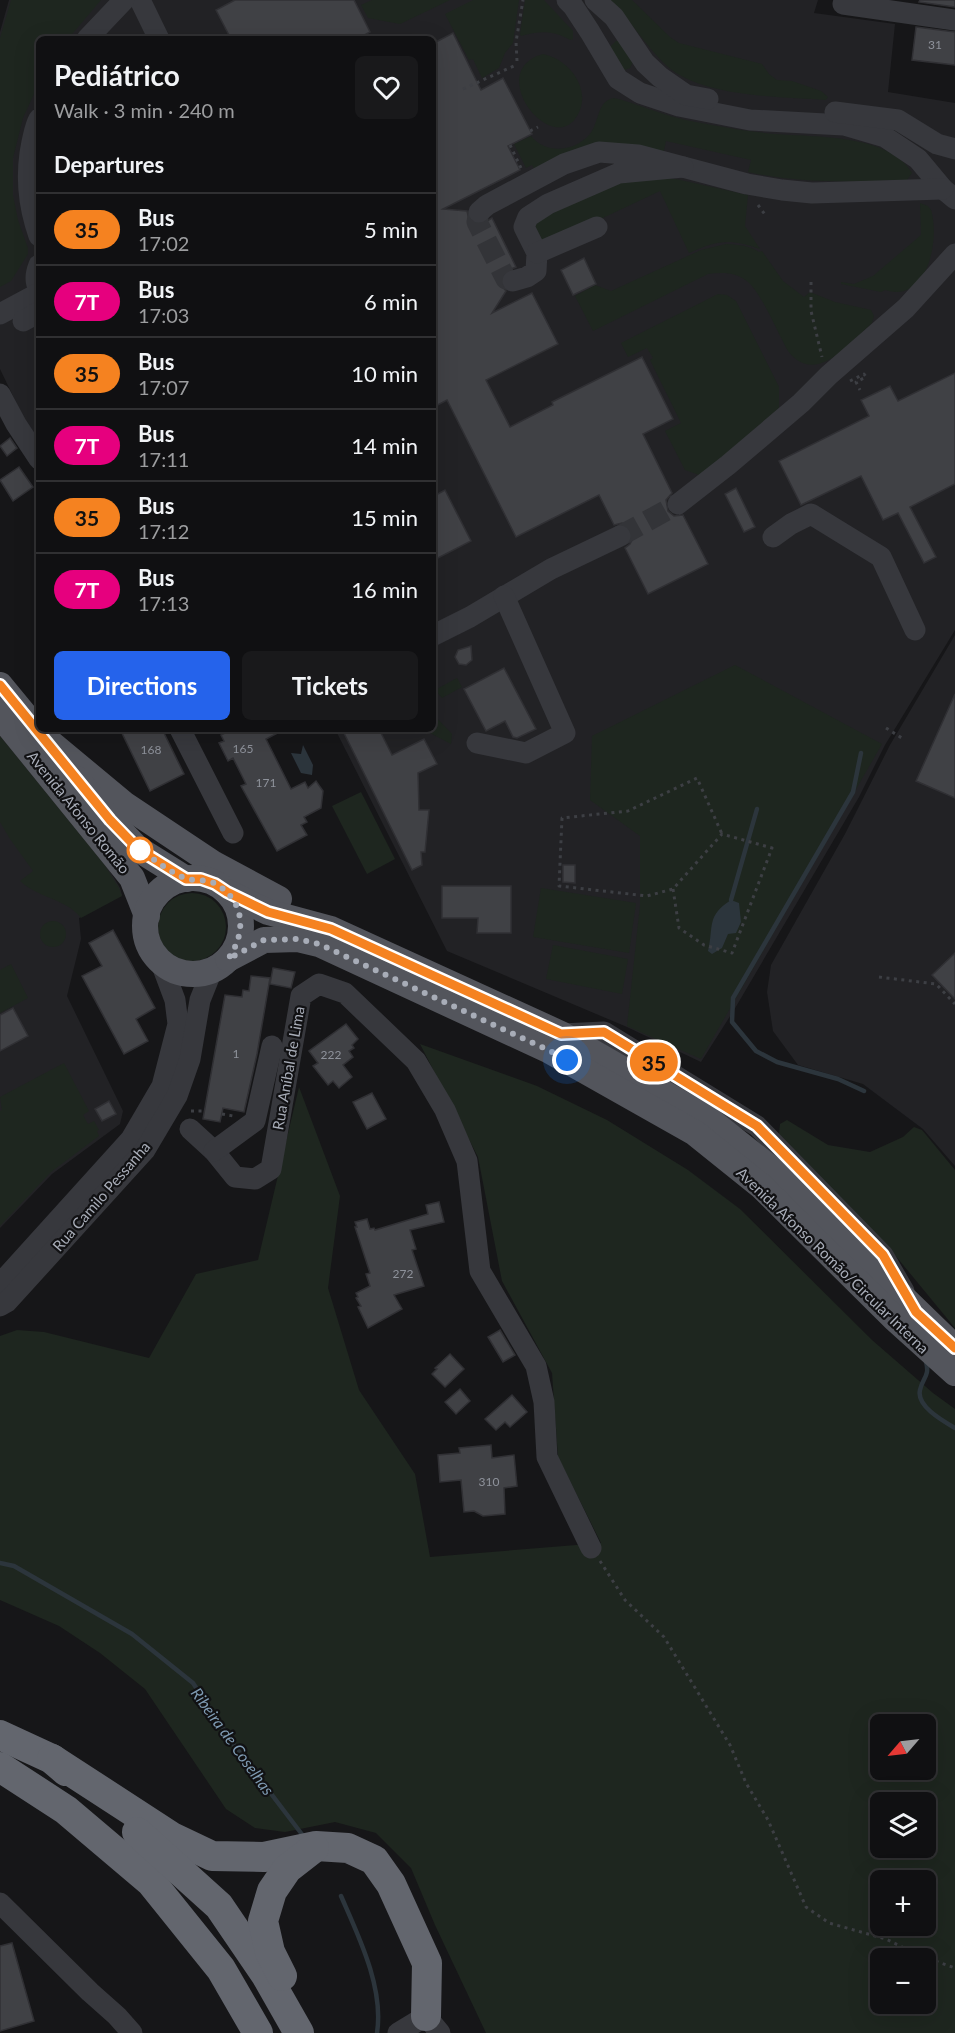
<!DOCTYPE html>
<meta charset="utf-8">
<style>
:root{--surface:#101012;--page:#19191b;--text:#f1f3f6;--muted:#9c9d9f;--line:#303032;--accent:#2563eb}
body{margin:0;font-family:Lato,sans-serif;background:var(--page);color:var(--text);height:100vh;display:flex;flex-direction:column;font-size:22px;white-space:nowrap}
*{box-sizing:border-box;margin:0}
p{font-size:20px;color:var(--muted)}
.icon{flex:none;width:33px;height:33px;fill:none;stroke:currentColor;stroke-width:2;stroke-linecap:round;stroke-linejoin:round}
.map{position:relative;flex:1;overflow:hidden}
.panel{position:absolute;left:36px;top:36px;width:400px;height:696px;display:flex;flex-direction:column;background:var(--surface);border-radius:9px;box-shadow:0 6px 24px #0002,0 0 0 2px var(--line)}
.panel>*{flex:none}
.badge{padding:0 12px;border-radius:20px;font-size:21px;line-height:39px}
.needle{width:39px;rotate:242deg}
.tools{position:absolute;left:870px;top:1714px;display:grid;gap:12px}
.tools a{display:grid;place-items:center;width:66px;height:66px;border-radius:9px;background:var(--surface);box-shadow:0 6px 24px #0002,0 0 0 2px var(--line);font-size:30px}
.you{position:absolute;width:30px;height:30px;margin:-15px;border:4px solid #fff;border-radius:50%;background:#1a73e8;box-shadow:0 0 0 9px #1a73e833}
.map>.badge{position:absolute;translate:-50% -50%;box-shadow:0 0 0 3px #fff}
h2{padding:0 18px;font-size:22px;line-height:54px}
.round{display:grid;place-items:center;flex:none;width:63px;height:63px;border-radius:9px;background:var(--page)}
.head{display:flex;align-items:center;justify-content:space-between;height:102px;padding:0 18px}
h1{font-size:28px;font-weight:700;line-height:45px}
.action{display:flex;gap:12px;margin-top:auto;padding:12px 18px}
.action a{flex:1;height:69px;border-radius:9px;background:var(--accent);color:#fff;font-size:24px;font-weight:700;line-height:69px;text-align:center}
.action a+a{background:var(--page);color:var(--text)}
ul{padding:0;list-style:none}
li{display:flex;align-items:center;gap:18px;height:72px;padding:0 18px;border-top:2px solid var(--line)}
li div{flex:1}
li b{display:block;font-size:22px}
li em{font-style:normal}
li .badge{min-width:66px;font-weight:700;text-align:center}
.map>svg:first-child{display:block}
.built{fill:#222225}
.green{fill:#1e261f;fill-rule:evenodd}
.water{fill:#2c353c}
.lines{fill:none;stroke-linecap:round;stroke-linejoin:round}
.stream{stroke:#2c353c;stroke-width:4.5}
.building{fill:#404145;stroke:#303034;stroke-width:1.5}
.minor-tunnel{stroke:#333438;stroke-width:21;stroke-dasharray:21 10;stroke-linecap:butt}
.path{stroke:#3d3f44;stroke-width:3;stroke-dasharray:3 4.5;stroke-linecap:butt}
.minor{stroke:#37383d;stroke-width:21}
.major{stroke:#53555c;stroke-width:26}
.highway{stroke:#63666e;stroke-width:30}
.line-casing{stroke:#fff;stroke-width:14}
.line{stroke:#f58220;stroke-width:9}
.walk{stroke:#a8adb8;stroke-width:6;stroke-dasharray:0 10.8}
.stop-dot{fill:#fff;stroke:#f58220;stroke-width:3}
.labels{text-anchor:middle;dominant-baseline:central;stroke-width:4.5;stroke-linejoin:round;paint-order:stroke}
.number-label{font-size:12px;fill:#8e929b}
.street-label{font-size:15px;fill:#a8adb8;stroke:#111113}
.water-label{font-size:16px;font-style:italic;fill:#7f9bb3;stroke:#111113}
</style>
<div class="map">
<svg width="955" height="2033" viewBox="0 0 955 2033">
<rect width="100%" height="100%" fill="#161618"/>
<g class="built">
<path d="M9 0H818L814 13 895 24 888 92 955 103V630L885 745 859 797 734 1010 701 1062 627 1027 447 951 335 729H434V39H39V443L26 423 0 369V32Z"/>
<path d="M955 635V1166L923 1129 863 1084 798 1065 773 1031 767 992 771 965 845 834 890 745Z"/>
<path d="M0 735 105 863 120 888 122 895 79 918 81 939 67 996 123 1111 120 1124 52 1174 0 1228Z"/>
</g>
<g class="green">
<path d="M11 0H101L68 39H39V83L23 118 13 158V195L18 220 28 248V254L11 281 0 287V38Z"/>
<path d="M372 0H450L400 24 368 18 361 5Z"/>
<path d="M473 0H519L513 43 505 53 499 68 482 78 473 59 469 60 445 14Z"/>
<path d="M525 0H544L573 31V39L570 40C553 30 539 31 521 36L520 34Z"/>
<path d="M610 0H632L670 37 679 43 762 64 769 74 777 80 792 81 821 91 828 97 826 100C781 97 701 97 667 66 645 46 631 20 610 0Z"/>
<path d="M616 41H622L634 60 630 68 624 70 610 47Z"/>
<path d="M543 54C569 59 593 90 577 116 552 158 483 71 543 54Z"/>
<path d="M614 98C629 101 644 108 658 112 675 118 694 122 712 125 733 129 754 132 775 134 814 137 890 134 912 173L907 180C854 182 801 184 748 172L751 160 666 141 663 155 535 170 532 165 526 168 514 144 531 136C545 154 574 152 589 135 600 123 596 101 614 98Z"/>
<path d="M653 177 676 179 748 195 745 226 760 249C731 239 719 239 689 253L660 191 556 240H541L535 226 540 219 616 183Z"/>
<path d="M920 203 928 206 931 210C940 239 928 304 885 290L881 292 841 284V282L854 284 873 276 921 235Z"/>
<path d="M726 244C739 245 749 245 759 252L762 251 783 281 804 297 810 292 835 302 871 310 874 316 872 323C850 343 816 387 788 351 778 334 762 294 748 282 737 272 722 272 708 274L593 331 575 296 595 285 611 291 701 250Z"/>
<path d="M718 294 727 295 736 301 779 387V408L702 476 685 470 665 431 681 423 650 360 653 358 647 348 628 357 621 343Z"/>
<path d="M735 665 882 744 701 1059 627 1026 640 905V836L590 800 592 736Z"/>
<path d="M457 678 462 687 442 698 435 690Z"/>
<path d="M434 715 452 734 451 744 430 733 428 729H434Z"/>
<path d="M0 736 104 864 119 888 122 896 81 918C67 899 38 898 20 881L33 871 10 839 0 822Z"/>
<path d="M361 792 395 859 367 874 332 806Z"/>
<path d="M541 888 636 903 629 953 533 937Z"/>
<circle cx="192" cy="927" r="34"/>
<circle cx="53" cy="934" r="13"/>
<path d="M553 945 628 959 622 994 546 979Z"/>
<path d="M11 964 28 998 0 1013V970Z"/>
<path d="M420 1044 537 1086 607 1120 688 1170 740 1209 872 1340 933 1393 955 1409V2033H486L435 1925 411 1868 376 1833 335 1822 285 1832 255 1828 226 1809 145 1689 100 1653 59 1626 0 1600V1336L17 1330 44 1332 149 1358 196 1274 258 1260 299 1087 340 1196 328 1288 359 1390 415 1474 430 1557 601 1543 558 1457 552 1373 502 1281 478 1157ZM880 1725H926V1770H880ZM880 1803H926V1848H880ZM880 1881H926V1926H880ZM880 1959H926V2004H880Z"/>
<path d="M64 1063 89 1111 83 1115 88 1124 94 1121 99 1130 97 1131 99 1136 51 1172 0 1226V1111L2 1110 0 1097Z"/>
<path d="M787 1120 828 1145 870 1152 903 1137 914 1127 922 1130 955 1170V1328L890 1249 779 1134 780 1124Z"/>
</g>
<g class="water">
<path d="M303 745 313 765 312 775 301 773 291 753 301 754Z"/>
<path d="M731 900 739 903 741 922 736 933 728 934 722 948 712 954 708 951C714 926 706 916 731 900Z"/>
</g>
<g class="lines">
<g class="stream">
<path d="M861 753 853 792 733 998 732 1022 756 1051 777 1062 838 1079 864 1091"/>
<path d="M731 900 757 809"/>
<path d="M926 1362C930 1376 923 1377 920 1390 916 1406 943 1421 955 1428"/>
<path d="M0 1563 14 1566 132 1634 193 1683 234 1745 304 1837"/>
<path d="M341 1896C359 1937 384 1988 377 2033"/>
</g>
</g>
<g class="building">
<path d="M235 0H354L370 32 357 39H231L216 10Z"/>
<path d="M920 0H955V7L919 2Z"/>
<path d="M916 27 955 32V65L912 60Z"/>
<path d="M453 33 481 90 503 78 532 134 508 146 520 170 443 209 467 211 469 220 475 224H482L492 218 516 267 504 272 501 277V285L506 291 492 313 532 293 558 344 486 380 510 427 553 405 552 402 642 357 673 419 643 434 672 493 666 500 668 511 674 516 683 515 708 564 648 594 625 548 630 544 633 538 631 530 622 523 614 525 599 495 516 537 447 400 434 407V43Z"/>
<path d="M584 258 596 284 573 295 561 270Z"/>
<path d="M955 373V484L910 507 936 557 924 563 898 513 883 520 861 476 801 505 779 461 869 416 861 400 890 386 898 401Z"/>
<path d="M10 438 17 448 7 456 0 446Z"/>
<path d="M19 467 33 487 13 501 0 480Z"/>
<path d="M736 488 755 527 744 532 725 494Z"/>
<path d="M445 490 471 541 434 560V496Z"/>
<path d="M471 646 472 660 466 665 459 664 455 657 458 650Z"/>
<path d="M504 668 536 729 517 738 513 737 505 721 486 731 464 689Z"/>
<path d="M955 694V798L916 781Z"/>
<path d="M120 729H162L184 774 150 791Z"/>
<path d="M233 729H285L266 739 291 789 305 782 308 788 316 781 323 791 321 808 304 817 307 822 301 825 307 835 277 851 241 786 246 784 233 758 228 761 219 743 224 741 221 735Z"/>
<path d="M342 729H379L392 755 424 739 437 764 418 773 419 810H429L425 852H421L422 865 412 870Z"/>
<path d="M563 865H575V883L563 882Z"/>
<path d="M442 886H511V933H477L478 918H442Z"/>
<path d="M113 930 155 1008 136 1019 148 1041 124 1054 82 976 102 966 89 943Z"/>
<path d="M955 953V999L932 975Z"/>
<path d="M273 968 295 972 291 988 270 984Z"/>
<path d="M251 976 270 978 257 1054 244 1112 223 1108 220 1122 203 1119 225 995 242 997 243 990 249 991Z"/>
<path d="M13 1008 28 1036 0 1051V1015Z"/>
<path d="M346 1024 358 1039 352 1045 354 1048 349 1051 353 1057 343 1065 352 1077 339 1088 333 1081 328 1085 313 1066 318 1063 309 1051Z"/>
<path d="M372 1093 386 1119 367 1129 353 1102Z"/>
<path d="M109 1101 116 1114 102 1121 95 1109Z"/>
<path d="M439 1202 444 1222 410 1230 416 1249 412 1250 424 1286 394 1295 402 1309 368 1328 358 1307 361 1306 356 1298 358 1297 356 1293 370 1286 366 1274 370 1273 355 1227H357L355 1222 367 1219 370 1229 374 1228 375 1230 428 1214 426 1205Z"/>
<path d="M500 1330 515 1355 503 1362 488 1337Z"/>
<path d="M450 1354 464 1369 445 1387 432 1374 437 1369 435 1368Z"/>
<path d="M460 1389 470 1401 456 1414 445 1402Z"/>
<path d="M512 1395 527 1412 510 1427 505 1422 496 1430 485 1419Z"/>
<path d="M491 1445 492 1458 514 1455 517 1486 504 1488 505 1514 483 1516 474 1511 464 1512 461 1480 440 1482 438 1455 460 1453 459 1448Z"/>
<path d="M12 1943 34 2021 0 2031V1946Z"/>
</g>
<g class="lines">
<g class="minor-tunnel">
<path d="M479 212 477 222 506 279 513 281"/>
<path d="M620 536 678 504"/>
</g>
<g class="path">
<path d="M517 61 516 42 523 0"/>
<path d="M463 89 516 65"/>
<path d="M530 131 538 127"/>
<path d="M510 145 521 168"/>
<path d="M758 205 766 216"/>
<path d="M811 282V311L822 357"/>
<path d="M850 381 864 374 866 377 856 382 860 390"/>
<path d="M886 728 905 740"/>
<path d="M673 889 679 928 704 945 732 953 772 848 722 834 673 889 647 896 559 886 562 818 628 811 697 778 722 834"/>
<path d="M879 977 936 984 955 1004"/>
<path d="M191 1111H204"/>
<path d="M222 1114 233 1116"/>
<path d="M600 1561 625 1600 664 1637 730 1745 746 1783 768 1820 806 1907 829 1923 886 1939 918 1955 955 1968"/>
</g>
<g class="minor">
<path d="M140 0 159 39"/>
<path d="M567 0 573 6 590 32 618 79 640 93 679 106 750 120 844 125 885 137 918 159 943 189 955 199"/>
<path d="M595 0 614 17 645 63 660 77 686 95 708 99"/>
<path d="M843 4 955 20"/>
<path d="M87 39 124 0"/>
<path d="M835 112 898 120 937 144 955 149"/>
<path d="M39 119C35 126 34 134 32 142 25 175 28 205 39 236"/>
<path d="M683 167 747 184 782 190 812 193 943 189"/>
<path d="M479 212 487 205 564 164 599 152 638 155 683 167 619 173 548 204 528 217 524 227 537 253 536 271 527 277 513 281"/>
<path d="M537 253 597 227"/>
<path d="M39 265C35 275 35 281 39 290"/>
<path d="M0 314 39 293"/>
<path d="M23 321 39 312"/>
<path d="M0 394 16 424 39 459"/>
<path d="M678 504 728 465 801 403 829 375 906 308 955 254"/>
<path d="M773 537 791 524 811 514 881 557 915 630"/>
<path d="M434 635 470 617 551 569 620 536"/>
<path d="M180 729 233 833"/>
<path d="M477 743 526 753 565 733 504 596"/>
<path d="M561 1034 604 1032 757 1126 883 1255 904 1291"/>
<path d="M190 1129 214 1151 235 1177 255 1179 271 1169 301 996 319 984 345 993 416 1061 445 1110 467 1161 480 1271 536 1366 544 1402 547 1457 591 1548"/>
<path d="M214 1151 255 1121 272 1046"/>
<path d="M0 1284 131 1139 162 1086 178 1024 175 1000 160 960"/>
<path d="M0 1306 7 1302 145 1150 177 1096 190 1059 200 1000 212 970"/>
<path d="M0 1903 90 1992 117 2016 132 2033"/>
<path d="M398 2033 426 2016 440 2033"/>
</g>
<g class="major">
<path d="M0 685 52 748"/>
<path d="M0 715 132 878 147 916"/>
<path d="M41 735 124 804 214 864 279 899"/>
<path d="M77 779 110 820 138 849 186 879"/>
<circle cx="193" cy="926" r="48"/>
<path d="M227 892 268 912 331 929 561 1034 707 1118 770 1168 955 1348"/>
<path d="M228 959 264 940 298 939 319 944 548 1050 695 1133 761 1186 894 1318 955 1373"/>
</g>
<g class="highway">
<path d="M0 1735 52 1759 66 1771"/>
<path d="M52 1759 172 1837 212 1856 264 1857 316 1846 348 1848 374 1860 391 1884 427 1963 426 2016"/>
<path d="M0 1767 66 1810 151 1882 221 1969 258 2033"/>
<path d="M137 1832 219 1906 266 1975 299 2033"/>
<path d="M282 1976 270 1952 263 1921 272 1891 287 1869 314 1848"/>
</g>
</g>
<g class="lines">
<defs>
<path id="line" d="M0 685 110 820 138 849 186 879H201L215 884 227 892 268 912 331 929 561 1034 604 1032 757 1126 883 1255 916 1312 955 1348"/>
</defs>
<use href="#line" class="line-casing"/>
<use href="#line" class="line"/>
<path class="walk" d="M140 850 138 849C152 857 170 873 185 878 195 882 205 878 216 884 246 902 246 934 228 959L264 940 298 939 319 944 548 1050 567 1060"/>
</g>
<circle class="stop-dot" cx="140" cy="850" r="12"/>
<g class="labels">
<g class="number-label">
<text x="935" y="44">31</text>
<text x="243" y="748">165</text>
<text x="151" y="749">168</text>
<text x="266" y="782">171</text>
<text x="236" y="1053">1</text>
<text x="331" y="1054">222</text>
<text x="403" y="1273">272</text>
<text x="489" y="1481">310</text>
</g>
<g class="street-label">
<text transform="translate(79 812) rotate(51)">Avenida Afonso Romão</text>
<text transform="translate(288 1068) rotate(-80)">Rua Aníbal de Lima</text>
<text transform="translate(101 1196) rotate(-49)">Rua Camilo Pessanha</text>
<text transform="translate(833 1260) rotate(44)">Avenida Afonso Romão/Circular Interna</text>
</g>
<g class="water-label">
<text transform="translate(233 1741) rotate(54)">Ribeira de Coselhas</text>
</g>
</g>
</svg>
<div class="tools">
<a><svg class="needle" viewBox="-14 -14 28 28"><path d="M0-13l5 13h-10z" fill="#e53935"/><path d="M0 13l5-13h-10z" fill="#9c9d9f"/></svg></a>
<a><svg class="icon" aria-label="layers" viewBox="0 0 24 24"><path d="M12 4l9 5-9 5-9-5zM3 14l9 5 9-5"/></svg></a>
<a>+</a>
<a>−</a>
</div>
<div class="you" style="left:567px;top:1060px"></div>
<b class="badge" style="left:654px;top:1062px;background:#f58220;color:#111">35</b>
<section class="panel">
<div class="head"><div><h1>Pediátrico</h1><p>Walk · 3 min · 240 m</p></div><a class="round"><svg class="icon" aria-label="heart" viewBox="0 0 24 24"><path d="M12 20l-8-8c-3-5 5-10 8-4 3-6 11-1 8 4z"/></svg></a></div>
<h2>Departures</h2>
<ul>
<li><span class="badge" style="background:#f58220;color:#111">35</span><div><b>Bus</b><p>17:02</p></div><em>5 min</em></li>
<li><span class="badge" style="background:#e6007e;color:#fff">7T</span><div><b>Bus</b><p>17:03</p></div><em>6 min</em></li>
<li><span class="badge" style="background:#f58220;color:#111">35</span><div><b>Bus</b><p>17:07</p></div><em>10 min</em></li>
<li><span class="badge" style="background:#e6007e;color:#fff">7T</span><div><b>Bus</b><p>17:11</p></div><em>14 min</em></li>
<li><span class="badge" style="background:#f58220;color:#111">35</span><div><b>Bus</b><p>17:12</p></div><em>15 min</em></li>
<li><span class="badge" style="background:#e6007e;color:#fff">7T</span><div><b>Bus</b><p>17:13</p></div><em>16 min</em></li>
</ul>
<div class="action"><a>Directions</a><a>Tickets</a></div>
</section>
</div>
